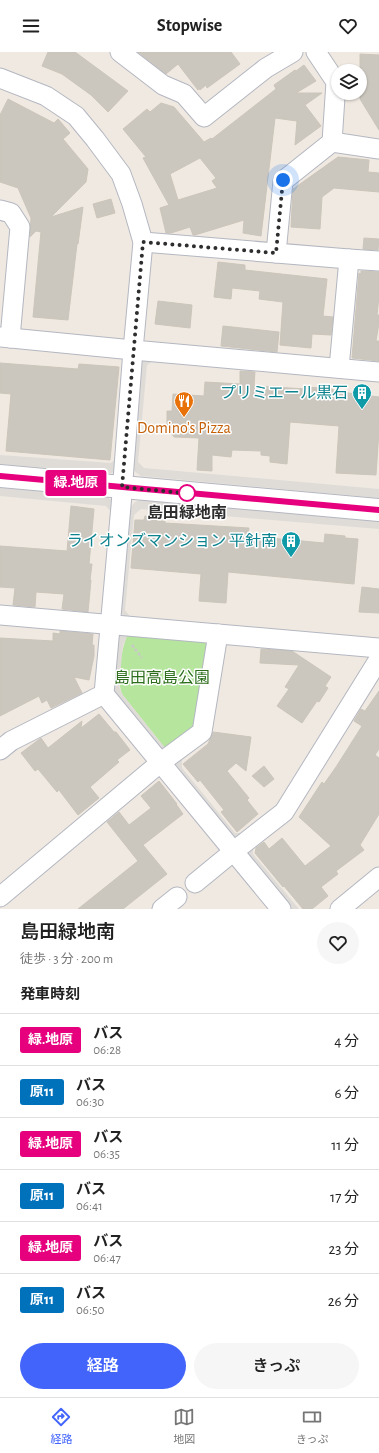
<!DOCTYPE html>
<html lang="ja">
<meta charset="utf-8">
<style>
:root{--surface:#fff;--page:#f6f6f6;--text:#222;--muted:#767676;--line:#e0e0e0;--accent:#4264fb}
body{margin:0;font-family:"Alegreya Sans","Noto Sans JP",sans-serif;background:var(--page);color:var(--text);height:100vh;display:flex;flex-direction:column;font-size:15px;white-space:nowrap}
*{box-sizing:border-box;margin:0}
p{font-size:13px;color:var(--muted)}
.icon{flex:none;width:22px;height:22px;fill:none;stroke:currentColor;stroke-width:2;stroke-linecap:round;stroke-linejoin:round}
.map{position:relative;height:857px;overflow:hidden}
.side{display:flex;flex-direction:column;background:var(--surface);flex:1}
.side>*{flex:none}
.badge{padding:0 8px;border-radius:3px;font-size:14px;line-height:26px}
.controls{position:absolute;left:331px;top:12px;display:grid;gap:8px}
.controls a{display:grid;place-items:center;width:36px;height:36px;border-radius:50%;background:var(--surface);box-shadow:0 1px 3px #0004;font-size:20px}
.you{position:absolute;width:20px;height:20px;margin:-10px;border:3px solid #fff;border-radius:50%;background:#1a73e8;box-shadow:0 0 0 6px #1a73e833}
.map>.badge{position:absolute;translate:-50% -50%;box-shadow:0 0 0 2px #fff}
h2{padding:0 20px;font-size:15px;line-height:36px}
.round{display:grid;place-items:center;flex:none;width:42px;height:42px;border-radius:21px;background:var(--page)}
.headline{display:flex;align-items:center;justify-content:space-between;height:68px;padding:0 20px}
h1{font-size:19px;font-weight:600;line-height:30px}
.button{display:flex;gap:8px;margin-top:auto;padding:8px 20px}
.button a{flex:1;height:46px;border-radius:24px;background:var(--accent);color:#fff;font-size:16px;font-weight:600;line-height:46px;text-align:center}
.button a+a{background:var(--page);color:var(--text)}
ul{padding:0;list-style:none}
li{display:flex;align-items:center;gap:12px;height:52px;padding:0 20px;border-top:1px solid var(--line)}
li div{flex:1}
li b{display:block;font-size:15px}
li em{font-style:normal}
li .badge{min-width:44px;font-weight:700;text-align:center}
header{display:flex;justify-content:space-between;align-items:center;height:52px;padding:0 20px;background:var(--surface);font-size:18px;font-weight:600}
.menu{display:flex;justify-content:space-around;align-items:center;height:56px;border-top:1px solid var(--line);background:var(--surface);font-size:11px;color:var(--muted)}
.menu a{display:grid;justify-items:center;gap:2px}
.menu .selected{color:var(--accent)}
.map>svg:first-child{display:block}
.green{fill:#b6e59e}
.plaza{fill:#dfdcd8}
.building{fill:#cbc7bf;stroke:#cbc5ba;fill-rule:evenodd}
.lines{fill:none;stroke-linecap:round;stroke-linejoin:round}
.street-casing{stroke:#b4b7c1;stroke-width:21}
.secondary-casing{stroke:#b4b7c1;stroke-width:24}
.path{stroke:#c9c9c9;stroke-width:2.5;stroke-dasharray:3 2;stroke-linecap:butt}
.street{stroke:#fff;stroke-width:19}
.secondary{stroke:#fff;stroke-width:22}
.line-casing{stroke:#fff;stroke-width:9}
.line{stroke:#e6007e;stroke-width:6}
.walk{stroke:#2e2e2e;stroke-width:4;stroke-dasharray:0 7.2}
.stop-dot{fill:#fff;stroke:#e6007e;stroke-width:2}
.labels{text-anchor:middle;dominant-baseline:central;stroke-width:3;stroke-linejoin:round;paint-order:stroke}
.culture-label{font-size:16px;fill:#0d838f;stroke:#fff;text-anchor:end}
.food-label{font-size:16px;fill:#c56008;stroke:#fff}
.stop-label{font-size:16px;font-weight:bold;fill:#2e2e2e;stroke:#fff}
.park-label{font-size:16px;fill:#2c6e1b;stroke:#fff}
</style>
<header><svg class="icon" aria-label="menu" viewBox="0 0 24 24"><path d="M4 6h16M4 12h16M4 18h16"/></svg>Stopwise<svg class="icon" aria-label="heart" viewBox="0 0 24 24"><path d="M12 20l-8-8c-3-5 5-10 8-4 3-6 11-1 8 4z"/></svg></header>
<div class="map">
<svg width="379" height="857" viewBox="0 0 379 857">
<rect width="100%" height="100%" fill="#efe9e1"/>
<path class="green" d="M128 582 204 586 210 598 197 676 165 696 122 642C116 626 121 597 128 582Z"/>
<g class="plaza">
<path d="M148 307H156L147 313 138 410 144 416 379 437V446L141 424 133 418 141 310Z"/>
<path d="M0 403 111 411 116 407 115 418 112 421H108L0 412Z"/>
<path d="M0 435 107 444 112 449 113 462 106 454 0 444Z"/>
<path d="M140 448 379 469V477L141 457 134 463 125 558 131 566 124 564 120 560 129 461 131 455 135 450Z"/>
<path d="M122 582H128L123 593 119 634 122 642 165 696 164 697H159L115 643 113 638 118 585Z"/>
<path d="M182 702V716L235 781H244L235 785H232L174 715 173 710Z"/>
<path d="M253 793V802L299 857H291L248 806 247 801Z"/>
</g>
<g class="building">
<path d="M48 0H75L128 39 108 60 91 43 62 22 42 14Z"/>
<path d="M138 0H231L240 12 207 36 206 33 200 38 199 36 198 38 178 12 166 22Z"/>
<path d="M360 2 379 3V78L360 47Z"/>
<path d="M304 13 316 29 296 41H322L305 53 321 74 295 93 297 69 275 66 261 184 243 181 244 168 195 183H193L190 175 171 181H166L160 156 169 153 143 106 146 105 123 77 147 57 150 60 161 51 174 55 204 90 211 86 212 87 276 37 274 33 295 18 296 19ZM200 106 216 126 212 129 217 136 178 148 170 122Z"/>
<path d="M8 47 54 71 58 67 70 81 63 87 88 117 86 130 51 165 83 155 78 192H77L68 268 33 265 41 180 36 179 30 185 31 166 18 136 0 130V63Z"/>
<path d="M338 105 369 108 368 120 379 121V140L334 136 322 145 320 177 291 175 293 137Z"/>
<path d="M111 147 115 161 97 166 93 152Z"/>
<path d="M364 186 379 187 378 198 363 197Z"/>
<path d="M218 210 245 213V218L327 227 323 264 333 265 331 283 312 282 311 296 280 293 283 250 259 247 260 239 232 236 231 247 214 245Z"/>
<path d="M361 219 379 220V244L377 263H379V271L376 289H379V309L352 306 359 221 361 222Z"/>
<path d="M158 249 192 253 190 276 155 272Z"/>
<path d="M223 274 279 280 277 300 221 294Z"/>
<path d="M0 311 78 317 79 312 119 315 110 408 6 399 11 342 0 341Z"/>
<path d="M240 319 255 320 254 333 257 334 306 337V335L321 336 333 337V339L379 345V378L376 423 336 421 339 374 290 370 287 412 270 410V404L261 403V399L232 398 231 405 212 403V419L197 418 199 386 174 385 167 375V359H172L173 342 204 344 205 330 240 332Z"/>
<path d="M71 454 94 457 89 512H92L90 528H91L88 560 62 557 64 542 36 540 35 555 13 553 15 536 0 535V494L67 499Z"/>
<path d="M145 464 159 466V469H165V471L249 476 248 484 324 491 325 482 345 484V486L358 487 354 532 228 520 226 551 199 549 201 522 131 516 135 468H144Z"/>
<path d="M362 535 379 537V561L359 560Z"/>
<path d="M60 579 93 582 92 593H94V604L89 628 74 625 82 641 51 656 47 648 42 651 39 644 0 664V586L53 589V581L60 582Z"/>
<path d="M261 597 292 599 331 625 325 634 328 636 319 650 317 649 302 671 277 654 289 637 285 635 299 613 260 611Z"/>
<path d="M379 639V697L375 703 379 706V762L360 793 364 798 336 819 338 822 321 835 328 844 312 857H303L284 834 283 835 255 801 256 796 264 790 269 797 282 786 305 814 331 794 299 765 322 730 324 732 336 715 362 674 354 669 361 657 365 659Z"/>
<path d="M99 662 114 680H116L130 698 117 708 119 710 90 735 99 746 78 763 59 738 57 740 38 717 35 719 21 701 41 686 48 696 82 669 81 676Z"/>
<path d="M213 680 251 685 246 719 236 711 227 719 249 746 247 748 258 762 237 780 221 760 224 758 200 728 198 730 183 712 208 692Z"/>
<path d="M264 714 274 727 264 735 252 724Z"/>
<path d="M159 729 177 752H176L183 762 143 793 167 822 123 857H78L138 809 107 770 119 760 129 773 151 756 141 744Z"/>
</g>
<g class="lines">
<defs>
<g id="street">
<path d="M120 0 163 33 184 42 204 65 266 16 293 0"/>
<path d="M0 26 46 44 76 64 95 87 121 122 132 152 143 190 133 298 379 320"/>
<path d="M332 90 379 97"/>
<path d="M0 158 11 161 20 175 10 286"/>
<path d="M143 190 349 207 339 316"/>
<path d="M276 201 283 129 332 90 336 30 316 0"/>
<path d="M349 207 379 209"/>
<path d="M0 285 133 298 121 454 104 642 281 857"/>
<path d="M0 563 379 596"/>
<path d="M0 698 11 689 104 642"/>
<path d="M195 831 234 799 284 760 379 607"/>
<path d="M0 845 160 711 202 680 218 582"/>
<path d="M162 857 177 845"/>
<path d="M340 857 379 825"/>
</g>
<path id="secondary" d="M0 424 379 458"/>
</defs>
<use href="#street" class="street-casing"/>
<use href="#secondary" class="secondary-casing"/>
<path class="path" d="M132 593 142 606"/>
<use href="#street" class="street"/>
<use href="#secondary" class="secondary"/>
</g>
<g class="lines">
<defs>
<path id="line" d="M0 424 379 458"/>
</defs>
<use href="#line" class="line-casing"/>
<use href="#line" class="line"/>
<path class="walk" d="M187 441 193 442 122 435 143 190 276 201 283 128"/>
</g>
<defs>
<symbol id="building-pin" viewBox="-11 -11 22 30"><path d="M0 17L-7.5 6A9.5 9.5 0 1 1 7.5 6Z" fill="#0f9aa8" stroke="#fff"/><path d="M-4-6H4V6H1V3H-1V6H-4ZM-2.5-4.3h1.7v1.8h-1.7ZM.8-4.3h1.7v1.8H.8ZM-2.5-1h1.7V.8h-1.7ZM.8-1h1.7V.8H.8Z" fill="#fff"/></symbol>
<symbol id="restaurant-pin" viewBox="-11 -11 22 30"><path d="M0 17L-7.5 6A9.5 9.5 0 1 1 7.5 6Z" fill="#e8710a" stroke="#fff"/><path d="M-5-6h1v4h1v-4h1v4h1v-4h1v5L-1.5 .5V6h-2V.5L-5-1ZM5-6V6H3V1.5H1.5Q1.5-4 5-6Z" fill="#fff"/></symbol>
</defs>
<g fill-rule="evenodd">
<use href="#building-pin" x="351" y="330" width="22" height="30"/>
<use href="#restaurant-pin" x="173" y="338" width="22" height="30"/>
<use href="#building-pin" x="280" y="478" width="22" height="30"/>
</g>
<circle class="stop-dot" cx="187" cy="441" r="8"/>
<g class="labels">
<g class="culture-label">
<text x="348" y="341">プリミエール黒石</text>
<text x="277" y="489">ライオンズマンション 平針南</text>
</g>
<g class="food-label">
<text x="184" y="376">Domino's Pizza</text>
</g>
<g class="stop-label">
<text x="187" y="461">島田緑地南</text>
</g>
<g class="park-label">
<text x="162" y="626">島田高島公園</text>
</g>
</g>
</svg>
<div class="controls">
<a><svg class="icon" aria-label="layers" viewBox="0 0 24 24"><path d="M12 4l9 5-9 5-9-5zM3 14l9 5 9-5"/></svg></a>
</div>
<div class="you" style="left:283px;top:128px"></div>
<b class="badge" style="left:76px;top:431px;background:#e6007e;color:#fff">緑.地原</b>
</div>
<section class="side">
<div class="headline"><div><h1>島田緑地南</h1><p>徒歩 · 3 分 · 200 m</p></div><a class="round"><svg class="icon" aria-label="heart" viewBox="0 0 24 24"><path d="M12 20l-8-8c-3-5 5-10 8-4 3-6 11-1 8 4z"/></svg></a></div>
<h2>発車時刻</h2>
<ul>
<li><span class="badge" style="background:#e6007e;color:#fff">緑.地原</span><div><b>バス</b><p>06:28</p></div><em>4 分</em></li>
<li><span class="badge" style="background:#0072bc;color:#fff">原11</span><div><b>バス</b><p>06:30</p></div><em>6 分</em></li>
<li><span class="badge" style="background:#e6007e;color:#fff">緑.地原</span><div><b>バス</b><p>06:35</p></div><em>11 分</em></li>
<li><span class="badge" style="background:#0072bc;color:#fff">原11</span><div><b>バス</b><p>06:41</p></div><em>17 分</em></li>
<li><span class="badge" style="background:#e6007e;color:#fff">緑.地原</span><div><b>バス</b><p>06:47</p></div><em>23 分</em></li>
<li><span class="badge" style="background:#0072bc;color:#fff">原11</span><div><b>バス</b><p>06:50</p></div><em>26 分</em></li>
</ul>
<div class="button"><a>経路</a><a>きっぷ</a></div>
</section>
<nav class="menu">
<a class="selected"><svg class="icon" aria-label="directions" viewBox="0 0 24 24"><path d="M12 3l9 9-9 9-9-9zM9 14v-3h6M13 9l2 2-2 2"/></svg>経路</a>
<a><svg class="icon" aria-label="map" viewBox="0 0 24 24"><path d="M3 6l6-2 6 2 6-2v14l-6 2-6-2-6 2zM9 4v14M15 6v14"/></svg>地図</a>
<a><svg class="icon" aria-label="tickets" viewBox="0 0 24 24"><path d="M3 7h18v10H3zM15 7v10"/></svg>きっぷ</a>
</nav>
